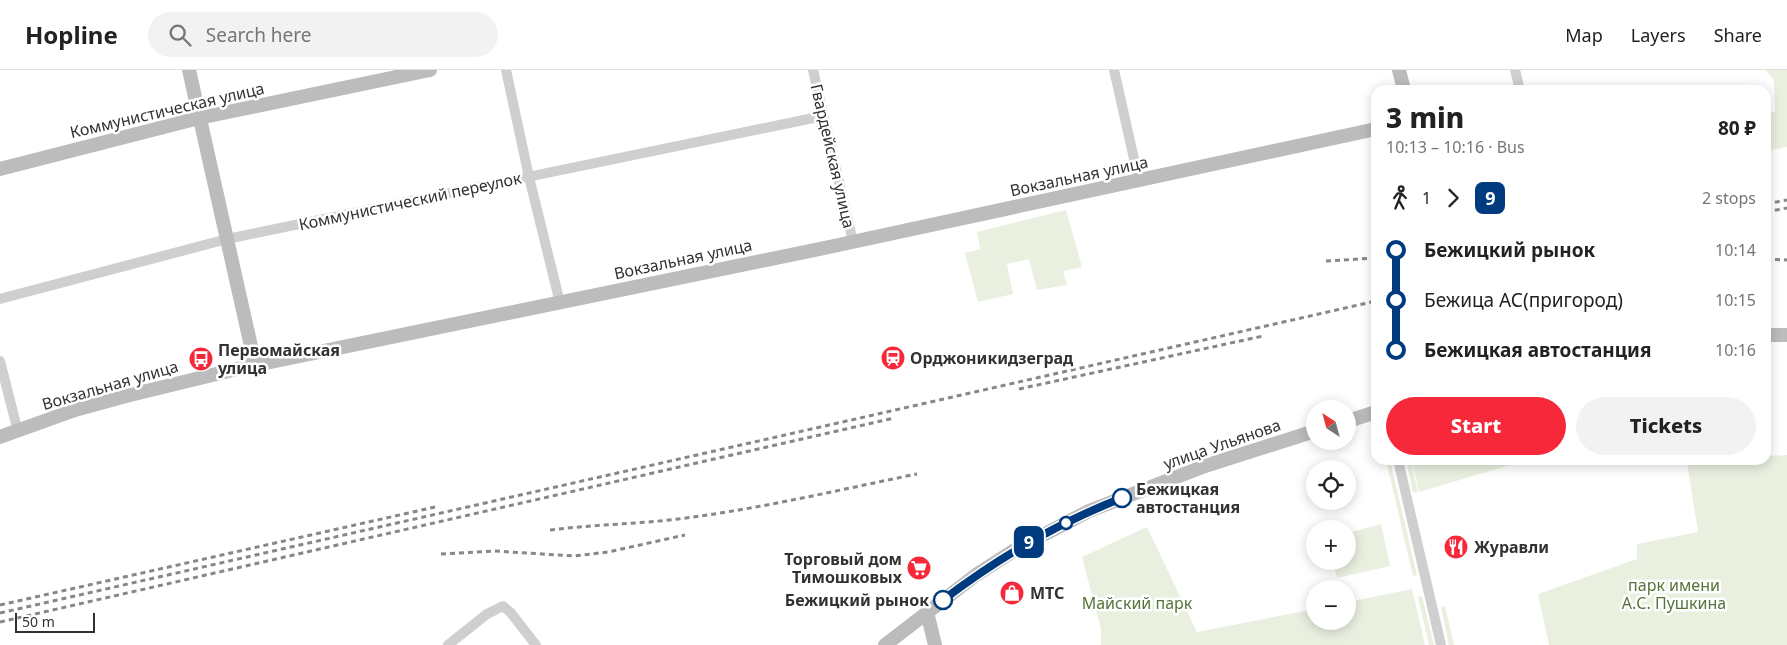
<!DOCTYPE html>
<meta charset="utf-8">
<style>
:root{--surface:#fff;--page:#f2f2f2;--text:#222;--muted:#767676;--line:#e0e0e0;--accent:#f62839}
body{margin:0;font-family:"Noto Sans",sans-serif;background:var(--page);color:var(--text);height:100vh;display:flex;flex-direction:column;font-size:19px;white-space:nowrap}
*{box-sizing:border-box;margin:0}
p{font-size:16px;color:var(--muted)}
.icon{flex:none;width:28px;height:28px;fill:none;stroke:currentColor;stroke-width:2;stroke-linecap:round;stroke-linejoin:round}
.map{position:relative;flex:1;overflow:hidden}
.details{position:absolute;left:1371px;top:15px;width:400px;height:380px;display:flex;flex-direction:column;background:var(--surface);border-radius:15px;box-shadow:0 2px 12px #0003}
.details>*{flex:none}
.badge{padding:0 10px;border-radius:8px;font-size:18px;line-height:32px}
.needle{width:32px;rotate:324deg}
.controls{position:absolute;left:1306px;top:330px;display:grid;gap:10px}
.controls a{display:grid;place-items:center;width:50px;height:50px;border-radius:50%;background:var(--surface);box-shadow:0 2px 12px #0003;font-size:25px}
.scale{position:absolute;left:15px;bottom:12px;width:80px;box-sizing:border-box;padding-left:5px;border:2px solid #323232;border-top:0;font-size:14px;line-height:18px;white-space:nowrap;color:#323232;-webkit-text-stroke:4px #fff;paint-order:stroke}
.map>.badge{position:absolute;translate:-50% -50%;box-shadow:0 0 0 2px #fff}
.legs{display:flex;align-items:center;gap:8px;height:55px;padding:0 15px;font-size:16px}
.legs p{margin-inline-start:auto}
.overview{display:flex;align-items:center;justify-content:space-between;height:85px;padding:0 15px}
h1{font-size:28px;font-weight:800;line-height:38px}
.primary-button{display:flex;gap:10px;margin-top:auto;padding:10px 15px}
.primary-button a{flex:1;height:58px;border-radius:30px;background:var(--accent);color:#fff;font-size:20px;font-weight:800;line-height:58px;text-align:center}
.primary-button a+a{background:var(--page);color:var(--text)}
ul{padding:0 15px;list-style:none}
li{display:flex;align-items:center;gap:18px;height:50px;font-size:19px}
li i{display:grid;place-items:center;width:8px;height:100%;margin:0 6px;background:currentColor}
li i::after{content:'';width:12px;height:12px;margin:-6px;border:4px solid;border-radius:50%;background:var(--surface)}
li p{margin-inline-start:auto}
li:first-child i{background:linear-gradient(#0000 50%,currentColor 0)}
li:last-child i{background:linear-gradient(currentColor 50%,#0000 0)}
header{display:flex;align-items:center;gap:30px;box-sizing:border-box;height:70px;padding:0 25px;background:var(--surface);border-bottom:1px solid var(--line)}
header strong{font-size:24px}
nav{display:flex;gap:28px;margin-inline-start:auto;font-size:18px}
.search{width:350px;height:45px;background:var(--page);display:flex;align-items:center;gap:12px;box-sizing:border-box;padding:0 18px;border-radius:28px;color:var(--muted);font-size:19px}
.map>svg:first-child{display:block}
.green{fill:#e9f0e0}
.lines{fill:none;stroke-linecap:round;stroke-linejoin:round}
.street{stroke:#cfcfcf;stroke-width:10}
.secondary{stroke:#bcbcbc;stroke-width:14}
.rail{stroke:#878787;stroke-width:3;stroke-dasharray:5 4;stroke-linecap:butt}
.line-1-casing{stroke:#fff;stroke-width:11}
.line-1{stroke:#003b80;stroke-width:8}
.stop-1-dot{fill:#fff;stroke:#003b80;stroke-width:2.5}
.labels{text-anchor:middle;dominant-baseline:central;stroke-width:5;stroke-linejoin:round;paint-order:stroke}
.street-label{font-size:16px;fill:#323232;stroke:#fff}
.poi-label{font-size:16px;font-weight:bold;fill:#323232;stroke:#fff;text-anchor:start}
.stop-label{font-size:16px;font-weight:bold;fill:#323232;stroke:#fff;text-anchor:start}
.park-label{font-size:16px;fill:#56743a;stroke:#fff}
</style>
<header>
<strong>Hopline</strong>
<div class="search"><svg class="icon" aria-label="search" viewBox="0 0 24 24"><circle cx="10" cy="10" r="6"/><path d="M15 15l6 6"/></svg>Search here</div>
<nav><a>Map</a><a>Layers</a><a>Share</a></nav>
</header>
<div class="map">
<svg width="1787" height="575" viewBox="0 0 1787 575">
<rect width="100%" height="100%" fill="#fff"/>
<g class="green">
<path d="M1765 0H1787V77L1766 81V44L1775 42 1774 10Z"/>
<path d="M1066 140 1082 197 1063 201 1067 215 1037 220 1029 189 1007 194 1013 224 978 232 965 183 980 179 977 162Z"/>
<path d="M1787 385V575H1549L1538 524 1637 489V474L1698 462 1687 393 1724 390H1766V386Z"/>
<path d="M1386 390H1390L1417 505 1413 506Z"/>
<path d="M1406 390H1411L1418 422 1413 423Z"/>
<path d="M1412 390H1527L1419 422Z"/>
<path d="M1381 454 1390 496 1337 508 1332 491H1348V463Z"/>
<path d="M1147 457 1197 562 1315 539V551H1348V532L1412 519 1425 575H1101V559L1082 487Z"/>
<path d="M1422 526 1434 575H1429L1418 527Z"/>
<path d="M1445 536 1454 575H1449L1441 537Z"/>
</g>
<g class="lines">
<g class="street">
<path d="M506 0 529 107 560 233"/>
<path d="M813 0 853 172"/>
<path d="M1114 0 1139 111"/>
<path d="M1515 0 1520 20"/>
<path d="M0 229 227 169 823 46"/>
<path d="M0 291 18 362"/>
<path d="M1398 390 1441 575"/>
<path d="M448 575 487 544 503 536 511 543 536 575"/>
</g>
<g class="secondary">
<path d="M189 0 255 294"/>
<path d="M1399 0 1404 20"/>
<path d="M0 99 199 48 430 0"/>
<path d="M1766 265H1787"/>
<path d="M1348 351 1376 342"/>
<path d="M0 367 75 340 126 326 241 298 829 177 1376 59"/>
<path d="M927 542 935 575"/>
<path d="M885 575 976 505 1018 478 1089 441 1205 396 1315 361"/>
</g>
<g class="rail">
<path d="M1766 134 1787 130"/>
<path d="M1766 142 1787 138"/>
<path d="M1766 189 1787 190"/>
<path d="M1326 191 1376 188"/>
<path d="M1019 319 1263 266"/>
<path d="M550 460C597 454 646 454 693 447 768 437 843 419 917 404"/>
<path d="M441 484 494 481 574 486 608 482 685 465"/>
<path d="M0 535 435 437"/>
<path d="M0 543 1376 231"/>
<path d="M0 552 894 348"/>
</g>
</g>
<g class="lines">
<defs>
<path id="line-1" d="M943 530C998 488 1058 453 1122 428"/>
</defs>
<use href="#line-1" class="line-1-casing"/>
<use href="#line-1" class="line-1"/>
</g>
<defs>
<symbol id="station-disc" viewBox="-11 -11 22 22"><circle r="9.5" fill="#f62839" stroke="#fff"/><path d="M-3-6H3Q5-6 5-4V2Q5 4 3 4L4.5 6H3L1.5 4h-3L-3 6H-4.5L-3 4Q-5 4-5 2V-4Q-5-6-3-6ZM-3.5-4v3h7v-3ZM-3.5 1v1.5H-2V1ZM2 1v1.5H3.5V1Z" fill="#fff"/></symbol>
<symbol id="bus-disc" viewBox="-11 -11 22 22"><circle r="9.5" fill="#f62839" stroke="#fff"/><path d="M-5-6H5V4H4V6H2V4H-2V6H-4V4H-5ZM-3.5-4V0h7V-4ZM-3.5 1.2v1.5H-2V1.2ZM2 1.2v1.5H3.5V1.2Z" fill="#fff"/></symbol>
<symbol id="restaurant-disc" viewBox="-11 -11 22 22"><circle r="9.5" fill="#f62839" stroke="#fff"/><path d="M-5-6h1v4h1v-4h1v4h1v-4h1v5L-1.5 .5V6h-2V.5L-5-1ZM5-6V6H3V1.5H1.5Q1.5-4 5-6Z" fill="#fff"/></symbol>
<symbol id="supermarket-disc" viewBox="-11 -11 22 22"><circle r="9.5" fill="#f62839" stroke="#fff"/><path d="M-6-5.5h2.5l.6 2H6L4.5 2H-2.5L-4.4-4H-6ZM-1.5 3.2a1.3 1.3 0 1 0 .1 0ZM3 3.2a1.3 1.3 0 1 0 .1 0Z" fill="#fff"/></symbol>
<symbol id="shop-disc" viewBox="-11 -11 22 22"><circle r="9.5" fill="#f62839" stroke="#fff"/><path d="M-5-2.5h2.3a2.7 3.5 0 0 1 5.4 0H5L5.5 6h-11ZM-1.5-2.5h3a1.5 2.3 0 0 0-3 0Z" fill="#fff"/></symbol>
</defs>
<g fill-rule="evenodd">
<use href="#station-disc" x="879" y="274" width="28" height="28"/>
<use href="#bus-disc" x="187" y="275" width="28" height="28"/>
<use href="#restaurant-disc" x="1442" y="463" width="28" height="28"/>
<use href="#supermarket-disc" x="905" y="484" width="28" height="28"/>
<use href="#shop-disc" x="998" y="509" width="28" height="28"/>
</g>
<g class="stop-1-dot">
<circle cx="1122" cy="428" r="9"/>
<circle cx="1066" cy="453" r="6"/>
<circle cx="943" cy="530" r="9"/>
</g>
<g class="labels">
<g class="street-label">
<text transform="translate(167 40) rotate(-13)">Коммунистическая улица</text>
<text transform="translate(833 86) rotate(77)">Гвардейская улица</text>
<text transform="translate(1079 106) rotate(-12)">Вокзальная улица</text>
<text transform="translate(410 131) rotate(-12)">Коммунистический переулок</text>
<text transform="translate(683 189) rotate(-12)">Вокзальная улица</text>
<text transform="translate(110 315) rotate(-16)">Вокзальная улица</text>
<text transform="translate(1222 374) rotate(-19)">улица Ульянова</text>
</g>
<g class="poi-label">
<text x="218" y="280">Первомайская<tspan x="218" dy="18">улица</tspan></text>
<text x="910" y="288">Орджоникидзеград</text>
<text x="1474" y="477">Журавли</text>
<text x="902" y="489" text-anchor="end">Торговый дом<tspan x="902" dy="18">Тимошковых</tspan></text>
<text x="1030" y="523">МТС</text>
</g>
<g class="stop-label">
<text x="1136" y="419">Бежицкая<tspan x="1136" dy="18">автостанция</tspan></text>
<text x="929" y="530" text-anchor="end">Бежицкий рынок</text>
</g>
<g class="park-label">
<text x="1674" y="515">парк имени<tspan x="1674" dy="18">А.С. Пушкина</tspan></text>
<text x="1137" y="533">Майский парк</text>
</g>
</g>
</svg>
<div class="controls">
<a><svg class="needle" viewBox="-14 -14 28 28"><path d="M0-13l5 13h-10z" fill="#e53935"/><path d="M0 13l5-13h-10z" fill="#767676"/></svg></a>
<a><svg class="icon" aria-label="locate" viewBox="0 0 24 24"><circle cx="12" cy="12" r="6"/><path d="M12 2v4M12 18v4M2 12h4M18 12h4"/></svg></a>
<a>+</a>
<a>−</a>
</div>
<div class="scale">50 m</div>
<b class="badge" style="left:1029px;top:472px;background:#003b80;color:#fff">9</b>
<section class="details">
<div class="overview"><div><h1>3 min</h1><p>10:13 – 10:16 · Bus</p></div><b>80 ₽</b></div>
<div class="legs"><svg class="icon" aria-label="walk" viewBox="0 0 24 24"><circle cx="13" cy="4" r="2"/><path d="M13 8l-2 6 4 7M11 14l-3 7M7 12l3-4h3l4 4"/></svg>1<svg class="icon" aria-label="forward" viewBox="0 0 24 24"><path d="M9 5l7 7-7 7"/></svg><b class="badge" style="background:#003b80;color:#fff">9</b><p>2 stops</p></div>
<ul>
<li><i style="color:#003b80"></i><b>Бежицкий рынок</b><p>10:14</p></li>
<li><i style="color:#003b80"></i><span>Бежица АС(пригород)</span><p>10:15</p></li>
<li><i style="color:#003b80"></i><b>Бежицкая автостанция</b><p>10:16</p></li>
</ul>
<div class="primary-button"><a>Start</a><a>Tickets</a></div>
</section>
</div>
